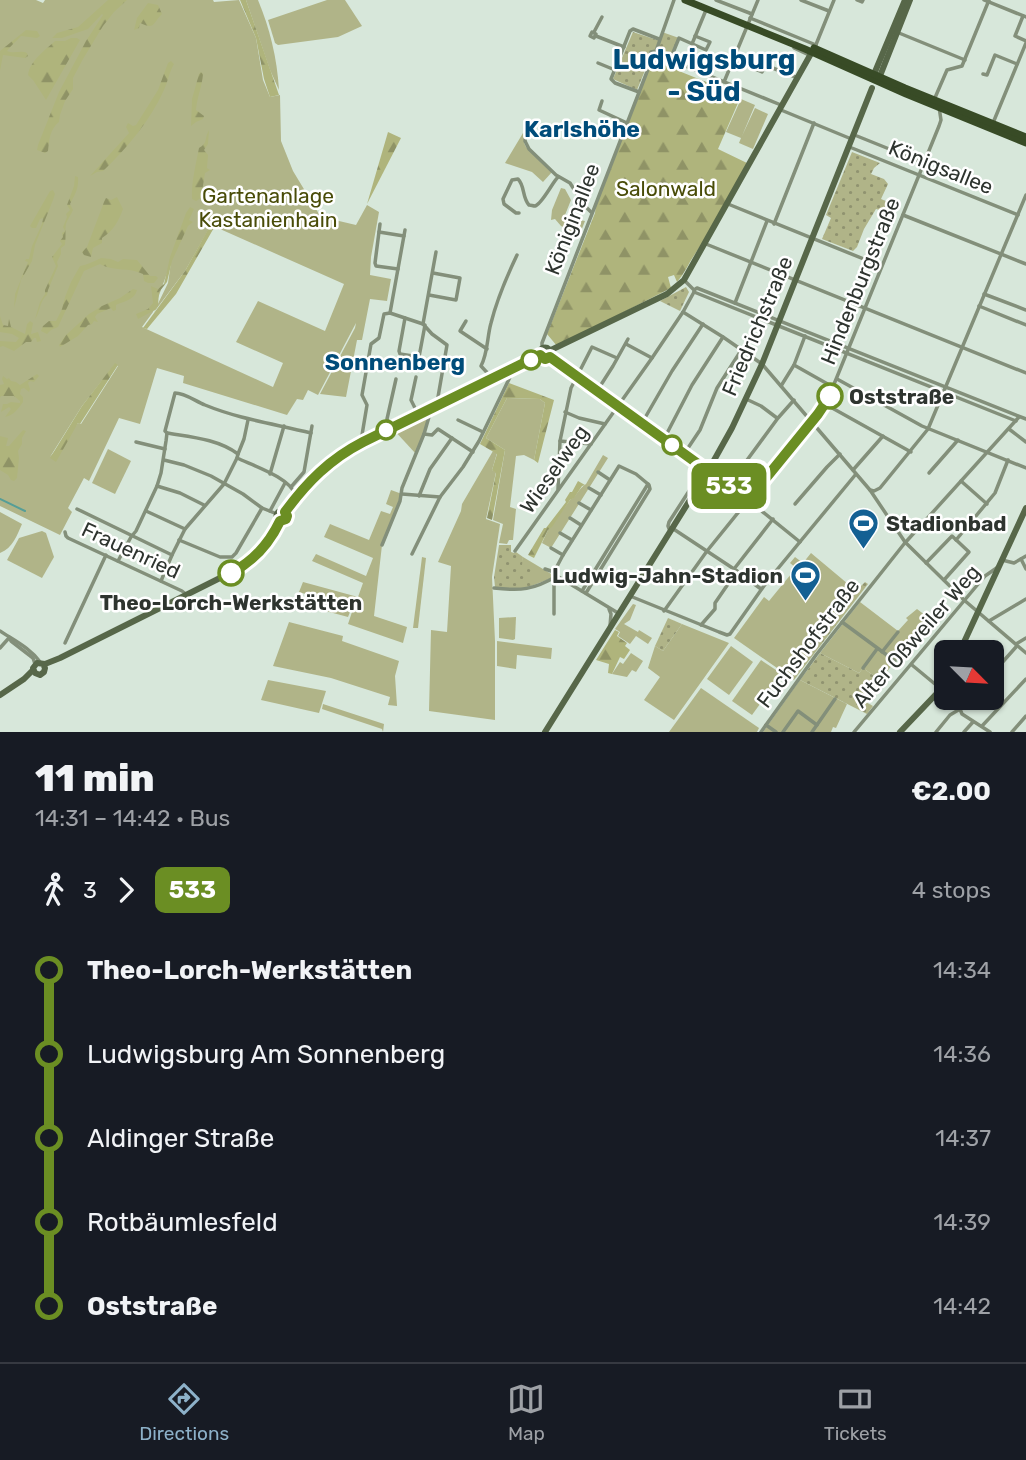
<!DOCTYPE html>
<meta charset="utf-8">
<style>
:root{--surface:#171b24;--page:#242831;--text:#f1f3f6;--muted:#9ea1a6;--line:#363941;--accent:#8db1c9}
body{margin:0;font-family:Rubik,sans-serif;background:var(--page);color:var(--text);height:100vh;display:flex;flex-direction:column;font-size:26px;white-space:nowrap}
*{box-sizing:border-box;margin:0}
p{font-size:23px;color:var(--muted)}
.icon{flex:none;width:38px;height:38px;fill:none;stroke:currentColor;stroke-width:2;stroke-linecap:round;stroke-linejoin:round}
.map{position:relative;height:732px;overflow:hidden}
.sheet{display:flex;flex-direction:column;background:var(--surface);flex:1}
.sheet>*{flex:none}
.badge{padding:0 14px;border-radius:10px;font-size:24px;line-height:46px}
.needle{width:46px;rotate:114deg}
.tools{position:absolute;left:934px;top:640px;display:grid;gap:14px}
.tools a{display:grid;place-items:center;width:70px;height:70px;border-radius:10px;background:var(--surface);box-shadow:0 2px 5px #0004;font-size:35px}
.map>.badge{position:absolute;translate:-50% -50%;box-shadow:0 0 0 4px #fff}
.legs{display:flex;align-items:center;gap:10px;height:77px;padding:0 35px;font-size:23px}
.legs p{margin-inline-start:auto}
.overview{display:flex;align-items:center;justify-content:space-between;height:119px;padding:0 35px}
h1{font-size:38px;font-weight:800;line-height:52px}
ul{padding:0 35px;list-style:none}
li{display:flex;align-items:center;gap:24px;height:84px;font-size:26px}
li i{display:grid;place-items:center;width:10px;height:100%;margin:0 9px;background:currentColor}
li i::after{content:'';width:18px;height:18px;margin:-9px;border:5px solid;border-radius:50%;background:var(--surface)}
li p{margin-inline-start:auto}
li:first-child i{background:linear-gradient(#0000 50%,currentColor 0)}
li:last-child i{background:linear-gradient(currentColor 50%,#0000 0)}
.dock{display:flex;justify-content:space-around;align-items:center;height:98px;border-top:2px solid var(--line);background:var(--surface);font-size:19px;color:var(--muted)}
.dock a{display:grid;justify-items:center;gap:4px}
.dock .selected{color:var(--accent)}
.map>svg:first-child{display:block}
.green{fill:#b0b488;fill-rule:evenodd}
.forest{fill:url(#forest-firs)}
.park{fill:url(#park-dots)}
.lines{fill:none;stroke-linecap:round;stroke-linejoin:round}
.stream{stroke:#559e97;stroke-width:2}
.street{stroke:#838f7a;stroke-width:3.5}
.secondary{stroke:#576749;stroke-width:6}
.primary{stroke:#384b26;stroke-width:7}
.line-1-casing{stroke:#fff;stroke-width:16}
.line-1{stroke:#6b8e23;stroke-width:10}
.stop-1-dot{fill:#fff;stroke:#6b8e23;stroke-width:3.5}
.labels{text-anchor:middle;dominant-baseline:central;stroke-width:5;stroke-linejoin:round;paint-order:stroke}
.street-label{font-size:21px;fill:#2e342f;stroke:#fff}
.park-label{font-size:21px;fill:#494c08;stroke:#fff}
.stop-label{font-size:21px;font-weight:bold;fill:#2e342f;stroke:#fff;text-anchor:start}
.poi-label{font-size:21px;font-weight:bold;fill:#2e342f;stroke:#fff;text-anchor:start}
.neighbourhood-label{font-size:23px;font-weight:bold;fill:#004c7a;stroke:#fff}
.district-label{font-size:28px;font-weight:bold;fill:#004c7a;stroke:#fff}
</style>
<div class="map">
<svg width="1026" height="732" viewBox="0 0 1026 732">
<defs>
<pattern id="forest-firs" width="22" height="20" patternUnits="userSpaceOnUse" patternTransform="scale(1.75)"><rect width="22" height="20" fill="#afb47c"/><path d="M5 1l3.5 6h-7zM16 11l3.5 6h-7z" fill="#8f9366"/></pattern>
<pattern id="park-dots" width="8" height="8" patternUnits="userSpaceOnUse" patternTransform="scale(1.75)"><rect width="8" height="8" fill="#b0b488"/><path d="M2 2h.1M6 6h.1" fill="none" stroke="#909370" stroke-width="1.8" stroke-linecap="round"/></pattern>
</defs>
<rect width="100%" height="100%" fill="#d7e7da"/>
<g class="green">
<path d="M0 0H36L43 3 45 0H213L214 2 239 0 256 38 263 80 270 97 280 95 281 141 293 171 322 219V217L356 225 367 205 379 212 371 257 370 275 391 279 387 301 370 299 362 340H357L346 397 320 394 355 328 356 323 318 395 308 390 303 400 297 399 287 415 183 383 184 376 157 368 140 424 119 418 89 481 84 478 68 508 72 512 60 535 0 506ZM211 225 344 284 325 331 258 301 236 342 283 363 273 387 142 327 153 312 171 262 168 283 154 312 185 271ZM115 364 118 366 81 424 78 423 50 457 82 406Z"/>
<path d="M246 0H258C270 29 277 58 279 90L270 70Z"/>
<path d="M327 0H345L362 26 338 37 278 45 275 43 268 20Z"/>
<path d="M741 99 755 105 742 136 755 108 768 114 753 149 739 143 741 138 726 132Z"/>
<path d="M525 132 524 143 526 147 552 172 543 182 532 172 505 163 523 133Z"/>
<path d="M561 188 565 189 571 200 565 215 570 218 585 221 579 236 561 226 555 219 551 220 552 210Z"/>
<path d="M507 398 540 399 545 403 534 460 524 455 516 456 510 507 516 509 513 540H509L507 544 499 543 503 524 493 520 505 450 486 438Z"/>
<path d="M431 410 416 454 393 429Z"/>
<path d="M108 449 131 461 115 494 92 483Z"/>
<path d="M493 451 497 453 492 470 496 472 486 519 500 524 492 577 495 641V720L429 711 431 630 447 632 451 566 438 562 461 511 462 504Z"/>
<path d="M603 455 608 458 551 548 542 543 548 530 570 500C577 496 579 488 586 484Z"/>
<path d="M391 490 402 494 382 545 374 616 407 627 403 643 348 624 353 609 299 592 303 582 358 597 363 583 312 561 316 554 366 576 373 558 324 537 330 524 369 540 381 511 390 514 393 507 386 504Z"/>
<path d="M0 512 22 524C17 535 13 548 0 553Z"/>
<path d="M42 531 46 533 54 557 42 578 7 560 19 538Z"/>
<path d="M811 553 854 589 803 651 807 654 790 677 734 638 764 597 769 601 796 568 790 563 795 557 803 563Z"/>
<path d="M422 557 426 558 418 628H413Z"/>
<path d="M523 557 553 575 552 578 531 586 521 565Z"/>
<path d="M298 597 350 612 348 617 296 603Z"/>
<path d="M860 602 898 631 908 620 906 618 917 609 930 619 880 680 863 668 859 673 820 653Z"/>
<path d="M633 604 636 605 630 620 624 624 638 632 639 630 652 638 648 644 636 636 630 644 618 636 620 632 615 629Z"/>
<path d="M516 617 515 639 513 640 499 638V618Z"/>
<path d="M289 622 343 636 342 641 399 661 395 676 397 706 388 705 390 697 331 678 273 666Z"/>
<path d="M682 624 729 643 674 720 644 700 660 677 648 668 655 646 663 651Z"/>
<path d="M497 641 552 648 551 659 517 655 516 669 497 666Z"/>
<path d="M731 646 753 662 729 695 707 679Z"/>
<path d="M631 653 643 661 636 672 632 670 627 677 612 674 620 662 623 664Z"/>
<path d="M761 660 782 674 752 715 732 701Z"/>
<path d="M268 680 326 691 319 713 261 700Z"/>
<path d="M800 680 847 704 836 728 833 727 831 732H763Z"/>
<path d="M701 688 759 728 757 732H669Z"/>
<path d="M323 704 384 724 383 732 382 729 322 709Z"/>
</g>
<g class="forest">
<path d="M108 0H127L114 12 103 26 83 59 73 78V89L65 101 60 115 59 122C50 129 49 140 48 151L45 153 37 150 38 145 59 92 86 41 103 15 102 14 88 29 62 38H52L57 33 78 27Z"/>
<path d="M240 0H246L279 95 270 97 264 79 256 38Z"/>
<path d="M148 3 158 5 162 14C152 24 155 30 140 23L139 28 134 30 137 18Z"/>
<path d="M26 30 37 31 40 36 37 38 21 36C16 42 11 45 7 51 14 54 20 50 27 53L28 56 25 58 3 55 0 71V51Z"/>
<path d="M71 38H77L80 40 46 100 33 80 28 75C30 61 44 51 55 41H65Z"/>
<path d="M171 61 174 64C169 73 168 81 164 90 150 121 127 148 103 171L97 172 90 176 129 133 126 127 128 123 133 126 136 125 158 90 168 63Z"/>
<path d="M659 63 741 96 718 149 747 163C730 194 714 225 695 254 688 264 685 273 677 282L674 275 668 277 671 288 557 346 547 334 595 213 596 204 648 69Z"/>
<path d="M201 72 203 74C202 87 197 97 196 110L204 116 203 119 196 122 191 126 192 99 199 74Z"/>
<path d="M209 130 208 144 204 150 208 155 207 168 210 170 205 173 201 198 196 201 192 199C191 182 196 164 199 148 208 143 204 139 209 130Z"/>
<path d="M388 132 401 138 367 204Z"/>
<path d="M75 176 78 177C79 188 75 195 70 204L73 210C71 215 67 220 66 224 65 230 66 238 65 245L61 248V254L57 262 58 266 48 290 47 295C40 300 40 312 35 319L40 302 45 294V290L56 266 52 257 62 244 60 241 63 237 62 233 65 231 63 227 67 217 66 214 70 210 67 205 74 186Z"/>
<path d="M53 190 55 194 53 200 35 245 32 261 21 280 14 308 15 294 28 262 25 261 26 259H29L32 246 42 224 43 218 40 219 36 228H32L30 226 50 191Z"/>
<path d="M117 197 123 209C118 222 114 230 102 238V243L93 248 91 257 84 255 82 252 87 247 104 202 106 198 111 200Z"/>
<path d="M190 207 194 209 189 220 193 222 188 226 172 261 167 282 159 292 158 306 155 310 138 319 136 314 148 309 153 303 151 286 158 289 164 284 170 257 186 213Z"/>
<path d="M211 224 215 226 176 294 147 329 143 328 185 271Z"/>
<path d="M101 258 111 259 118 262 123 259 137 260 150 276H156L158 278 154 283H148L144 281 143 274C129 267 114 272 100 264L84 271 58 327 51 330 47 334 41 331 43 326 49 321H56L62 309 65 297 71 282 80 266C87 265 94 261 101 258Z"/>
<path d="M133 289 137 290C135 300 124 301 116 305V310L113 311 111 308 97 314 95 317 98 322 94 321 92 324 88 325 78 336 60 347 59 345 66 335 89 314 102 306 120 298Z"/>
<path d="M0 316 3 325 8 326 9 319 11 327 25 334 27 324 30 321 33 323 31 334 38 332 41 341 37 342 36 338H34L31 342H26L14 351 3 346 0 347V341L16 342 19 338 12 334 0 332Z"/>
<path d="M115 363 118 365 80 424 78 423 56 462 50 458 82 406Z"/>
<path d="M37 374 39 376 34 382 30 381 28 383 30 389 29 392 24 388 21 389 20 394 23 397V402C19 408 13 416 5 417L11 409 9 407 1 412 3 404H7L11 402 20 403V401L14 396H1L0 398V385L4 384 2 379 3 376 7 379 9 378 11 381 16 382 20 385Z"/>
<path d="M509 383 554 400 538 463 534 460 545 403 540 399 507 398 486 438 505 450 492 520 487 518 496 473 492 470 497 454 480 444Z"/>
<path d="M23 430 26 431 22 438V444L18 451 19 458 17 478 14 481 11 480 8 475 0 470V436L8 438 6 446H9Z"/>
<path d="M578 481 585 485 582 486 574 498 570 500 552 527 548 530 534 558 528 555 544 528H546L566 502 565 500 570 492H572Z"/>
<path d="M615 630 619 632 617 636 627 643 625 646 630 650 624 659 620 657 612 674 608 673 609 664 596 660Z"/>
</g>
<g class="park">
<path d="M633 32 657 40H660L662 32 679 38 670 60 649 52 645 62 646 68 637 90 613 79Z"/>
<path d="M852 152 880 163 874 168 871 174 884 179 888 184 881 199 888 202 887 212 876 209 864 229 857 247 853 251 822 239 831 218 826 215Z"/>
<path d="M686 287 689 292 680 311 660 301Z"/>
<path d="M499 545H511V552L514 553 516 552 523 557 522 565 534 569 531 586 518 590 495 587 494 577Z"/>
<path d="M865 582 868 584 794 680 791 678 807 655 803 651 855 589 857 590Z"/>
<path d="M668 618 682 624 663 651 655 646Z"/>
<path d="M820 653 859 673 863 668 880 680 862 700 873 706 867 714 800 680Z"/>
</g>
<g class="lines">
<path class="stream" d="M0 499 25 511"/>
<g class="street">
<path d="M716 0 752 14"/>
<path d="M801 0 829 11"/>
<path d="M857 0 862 2 863 0"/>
<path d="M984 0 1026 17"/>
<path d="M1023 16 1015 36 1026 41"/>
<path d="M750 18 816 45"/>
<path d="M592 32 596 34 594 38 590 36Z"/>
<path d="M594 32 602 17"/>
<path d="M899 33 965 60"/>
<path d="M596 36 624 47"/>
<path d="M692 44 706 10"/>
<path d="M815 47 834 0"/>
<path d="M794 48 809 55"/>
<path d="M656 51 661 56 781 105"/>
<path d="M670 60 679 38 706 50 710 42 695 36"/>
<path d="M733 60 762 72 765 65 798 78"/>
<path d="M598 63 615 70"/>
<path d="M650 64 653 65 657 54"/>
<path d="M983 74 987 75 995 55 1017 64"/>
<path d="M724 82 758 0"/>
<path d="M639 92 615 83 611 79 630 31 633 29 659 39"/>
<path d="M934 100 947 70 962 66 989 0"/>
<path d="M602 101 599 110 627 123"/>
<path d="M781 110 849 138"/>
<path d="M527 123 525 141 529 149 556 175 570 183 584 205 591 212"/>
<path d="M993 123 1026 43"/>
<path d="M857 136 924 163"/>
<path d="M852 148 1018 215"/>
<path d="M728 204 881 266"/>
<path d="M519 213H516L504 204 503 199 512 180 518 179C525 186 522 197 529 205 531 205 533 206 535 206 542 204 552 183 558 177"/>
<path d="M903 215 1026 264"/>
<path d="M380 224 375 263 376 266 398 269"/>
<path d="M774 224 814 123"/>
<path d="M379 232 404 236"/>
<path d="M706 244 1026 373"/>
<path d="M684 280 694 290 697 288 1026 419"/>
<path d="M694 292 1016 421"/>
<path d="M984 294 1026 310"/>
<path d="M429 295 456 300 460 278 433 273"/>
<path d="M735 303 767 221"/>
<path d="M979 306 1026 325"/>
<path d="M683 312 723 337 762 364 870 490 905 542 964 600 1026 653"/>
<path d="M390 313 405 230"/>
<path d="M405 318 399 351 400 354 419 357 425 325"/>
<path d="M466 321 460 331 487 349"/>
<path d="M423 324 436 252"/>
<path d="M626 344 652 358"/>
<path d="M542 348V343L650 64 647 62 651 52 656 51 674 0"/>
<path d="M550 357 748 500 800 542"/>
<path d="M794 365 833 387"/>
<path d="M416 377 411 400 416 410"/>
<path d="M492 378 481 366C488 353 487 337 491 323 497 299 507 276 517 255"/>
<path d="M837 379 922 426 1026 468"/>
<path d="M781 386 794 365 805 336"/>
<path d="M597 391 613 366 628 339"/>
<path d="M746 399 761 406 777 418"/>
<path d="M825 404 911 452"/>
<path d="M565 412 579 418 605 424"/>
<path d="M458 420 483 432"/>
<path d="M389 423 387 419 396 379"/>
<path d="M642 423 672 371 703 324"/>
<path d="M1009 429 1026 442"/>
<path d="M167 433C191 437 218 439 238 454L237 458C254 466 291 478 296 496"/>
<path d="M424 434 432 435 438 429 473 452"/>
<path d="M664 439 692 385 723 337"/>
<path d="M560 441 591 444"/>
<path d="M136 442 165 449"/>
<path d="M363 442 362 435 367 405 362 395 371 344 379 338 384 314 390 313 423 324 432 334 447 345 438 397 439 405"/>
<path d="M238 454 244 439 248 420"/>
<path d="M684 454 700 430 717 388 742 349"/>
<path d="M164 460 184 465 211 476 243 494 262 508 277 514"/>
<path d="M853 470 883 436"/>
<path d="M598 472 610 480"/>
<path d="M929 473 958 440"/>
<path d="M270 474 284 426"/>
<path d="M961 481 987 504"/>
<path d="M157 486 180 493 204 505"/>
<path d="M728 486 778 418 794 400"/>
<path d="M291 487 304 472 312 426"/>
<path d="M589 488 601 495"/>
<path d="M558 489 560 441 571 388 592 347 617 358"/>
<path d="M870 490 874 491 880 488 928 429 1026 195"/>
<path d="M402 494 440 497"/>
<path d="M419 496 430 469 452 438"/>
<path d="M579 503 591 510"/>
<path d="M795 504 827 467 840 454"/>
<path d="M77 509 172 555"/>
<path d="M146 511 185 529"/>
<path d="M270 511 285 483"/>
<path d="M570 518 581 525"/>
<path d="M672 528 734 569 761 589"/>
<path d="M670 531 668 526 669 522 691 488 696 490"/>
<path d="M65 532 66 536 68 538 182 591 187 595"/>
<path d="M560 533 572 540"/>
<path d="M179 540 220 557H232L236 553 262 508"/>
<path d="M956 540 995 493 1008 460"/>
<path d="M382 545 400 501 402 488 424 434 431 410 429 406 425 405 389 423"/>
<path d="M551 548 563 555"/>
<path d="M515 551 652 358 683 312 694 292"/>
<path d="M412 554 440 497 463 467 479 441 510 377V370"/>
<path d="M1021 559 1026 569"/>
<path d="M1002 560 1014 563 1026 556"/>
<path d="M118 561 131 537 136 531 157 486 161 473 166 441 167 433 165 431 175 393C185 393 195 401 205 405 239 419 275 424 311 433"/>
<path d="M926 563 952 536 969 552 944 580"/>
<path d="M545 569 554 572 557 576 618 613"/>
<path d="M734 569 773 519"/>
<path d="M554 572 563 555 619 466 636 474 648 484"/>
<path d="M161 581 172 555 185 529 224 484 237 458"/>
<path d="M494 588C521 591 533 590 557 576"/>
<path d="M582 591 648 484"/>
<path d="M586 593 650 489 649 485"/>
<path d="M630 596 719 632 727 635 730 634 766 583 856 474"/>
<path d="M609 609 611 614 610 626"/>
<path d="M664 611 707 551 818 414 828 399 939 126 941 120 939 107"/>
<path d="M554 614V578"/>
<path d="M989 621 1026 599"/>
<path d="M842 622 895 661"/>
<path d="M701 625 715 609V603L737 571"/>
<path d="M0 631C15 641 30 648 41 663"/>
<path d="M9 637 11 641 33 658 35 664"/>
<path d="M65 643 106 555"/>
<path d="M1016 644 1026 638"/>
<path d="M0 648 8 639"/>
<path d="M882 652 898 632"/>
<path d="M912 665 947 694"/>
<path d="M863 668 877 649"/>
<path d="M992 674 1016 647"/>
<path d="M952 698 958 704 962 714 990 732"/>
<path d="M766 725 776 732"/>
<path d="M982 726 1026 679"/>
<path d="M761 732 816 655 904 544 1019 417"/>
<path d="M783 732 798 711 817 725"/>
<path d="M812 732 835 699"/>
<path d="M854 732 979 583 985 576 998 567"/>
<path d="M936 732 950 715 960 709 971 698"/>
<path d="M964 732 973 722"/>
<path d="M1012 732 1026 716"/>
</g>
<g class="secondary">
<path d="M872 79 905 0"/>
<path d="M878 81 910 0"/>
<circle cx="545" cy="353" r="5.5"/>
<path d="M551 350 667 294 684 280 813 50"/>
<circle cx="282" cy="516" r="5.5"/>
<path d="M285 512 312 479 339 455 373 436 540 355"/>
<path d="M959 653 1026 508"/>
<path d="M43 664 45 668 44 672 40 675 35 673 33 668 37 663 45 664 60 658 240 568C258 556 271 541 280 521"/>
<path d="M0 695 24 679 33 670"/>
<path d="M545 732 708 471 732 428 762 364 872 88"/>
<path d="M900 732 941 689 947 680"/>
</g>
<g class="primary">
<path d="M685 0 805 49 906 94 1026 143"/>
<path d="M814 48 905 88 1026 137"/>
</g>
</g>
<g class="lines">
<defs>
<path id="line-1" d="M231 573C254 561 269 544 280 521L286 519 287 516 285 512C307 482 330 459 363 442L540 355 545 359 550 357 748 500 818 414 830 396"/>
</defs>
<use href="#line-1" class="line-1-casing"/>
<use href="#line-1" class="line-1"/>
</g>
<defs>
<symbol id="stadium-pin" viewBox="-11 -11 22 30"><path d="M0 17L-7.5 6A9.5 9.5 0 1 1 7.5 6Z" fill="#136093" stroke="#fff"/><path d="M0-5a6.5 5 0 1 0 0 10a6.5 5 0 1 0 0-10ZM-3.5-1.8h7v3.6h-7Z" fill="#fff"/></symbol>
</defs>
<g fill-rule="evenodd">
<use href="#stadium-pin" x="846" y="506" width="35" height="47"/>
<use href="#stadium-pin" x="788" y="558" width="35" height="47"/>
</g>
<g class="stop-1-dot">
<circle cx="531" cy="360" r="9"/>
<circle cx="830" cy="396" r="12"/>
<circle cx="386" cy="430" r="9"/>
<circle cx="672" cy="445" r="9"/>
<circle cx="231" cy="573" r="12"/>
</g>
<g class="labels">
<g class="street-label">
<text transform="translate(941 167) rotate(22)">Königsallee</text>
<text transform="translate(572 219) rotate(-69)">Königinallee</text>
<text transform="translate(860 281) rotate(-68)">Hindenburgstraße</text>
<text transform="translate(757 326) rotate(-67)">Friedrichstraße</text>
<text transform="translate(554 469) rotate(-55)">Wieselweg</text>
<text transform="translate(131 550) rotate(25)">Frauenried</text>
<text transform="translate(916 636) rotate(-49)">Alter Oßweiler Weg</text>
<text transform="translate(808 643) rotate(-53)">Fuchshofstraße</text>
</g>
<g class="park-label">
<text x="666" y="188">Salonwald</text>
<text x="268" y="195">Gartenanlage<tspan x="268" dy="24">Kastanienhain</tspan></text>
</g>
<g class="stop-label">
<text x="849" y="396">Oststraße</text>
<text x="231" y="602" text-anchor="middle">Theo-Lorch-Werkstätten</text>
</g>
<g class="poi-label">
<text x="886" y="523">Stadionbad</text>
<text x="783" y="575" text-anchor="end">Ludwig-Jahn-Stadion</text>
</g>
<g class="neighbourhood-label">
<text x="582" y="129">Karlshöhe</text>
<text x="395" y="362">Sonnenberg</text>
</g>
<g class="district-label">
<text x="704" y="59">Ludwigsburg<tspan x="704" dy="32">- Süd</tspan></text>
</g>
</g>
</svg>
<div class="tools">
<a><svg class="needle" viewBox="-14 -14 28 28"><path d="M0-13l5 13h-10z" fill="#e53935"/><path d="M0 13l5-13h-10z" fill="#9ea1a6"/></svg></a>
</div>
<b class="badge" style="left:729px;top:486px;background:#6b8e23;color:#fff">533</b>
</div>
<section class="sheet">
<div class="overview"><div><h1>11 min</h1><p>14:31 – 14:42 · Bus</p></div><b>€2.00</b></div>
<div class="legs"><svg class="icon" aria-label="walk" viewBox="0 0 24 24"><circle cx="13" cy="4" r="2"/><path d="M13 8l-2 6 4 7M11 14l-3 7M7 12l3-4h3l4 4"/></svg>3<svg class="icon" aria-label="forward" viewBox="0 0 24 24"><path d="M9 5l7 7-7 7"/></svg><b class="badge" style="background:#6b8e23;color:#fff">533</b><p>4 stops</p></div>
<ul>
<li><i style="color:#6b8e23"></i><b>Theo-Lorch-Werkstätten</b><p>14:34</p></li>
<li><i style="color:#6b8e23"></i><span>Ludwigsburg Am Sonnenberg</span><p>14:36</p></li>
<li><i style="color:#6b8e23"></i><span>Aldinger Straße</span><p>14:37</p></li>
<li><i style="color:#6b8e23"></i><span>Rotbäumlesfeld</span><p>14:39</p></li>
<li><i style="color:#6b8e23"></i><b>Oststraße</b><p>14:42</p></li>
</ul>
</section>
<nav class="dock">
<a class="selected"><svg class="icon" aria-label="directions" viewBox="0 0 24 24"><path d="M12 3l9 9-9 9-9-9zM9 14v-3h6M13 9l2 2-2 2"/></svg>Directions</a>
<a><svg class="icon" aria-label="map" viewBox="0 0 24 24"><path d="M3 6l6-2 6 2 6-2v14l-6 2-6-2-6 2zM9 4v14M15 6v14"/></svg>Map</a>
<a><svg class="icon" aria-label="tickets" viewBox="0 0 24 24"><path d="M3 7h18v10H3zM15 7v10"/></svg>Tickets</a>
</nav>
